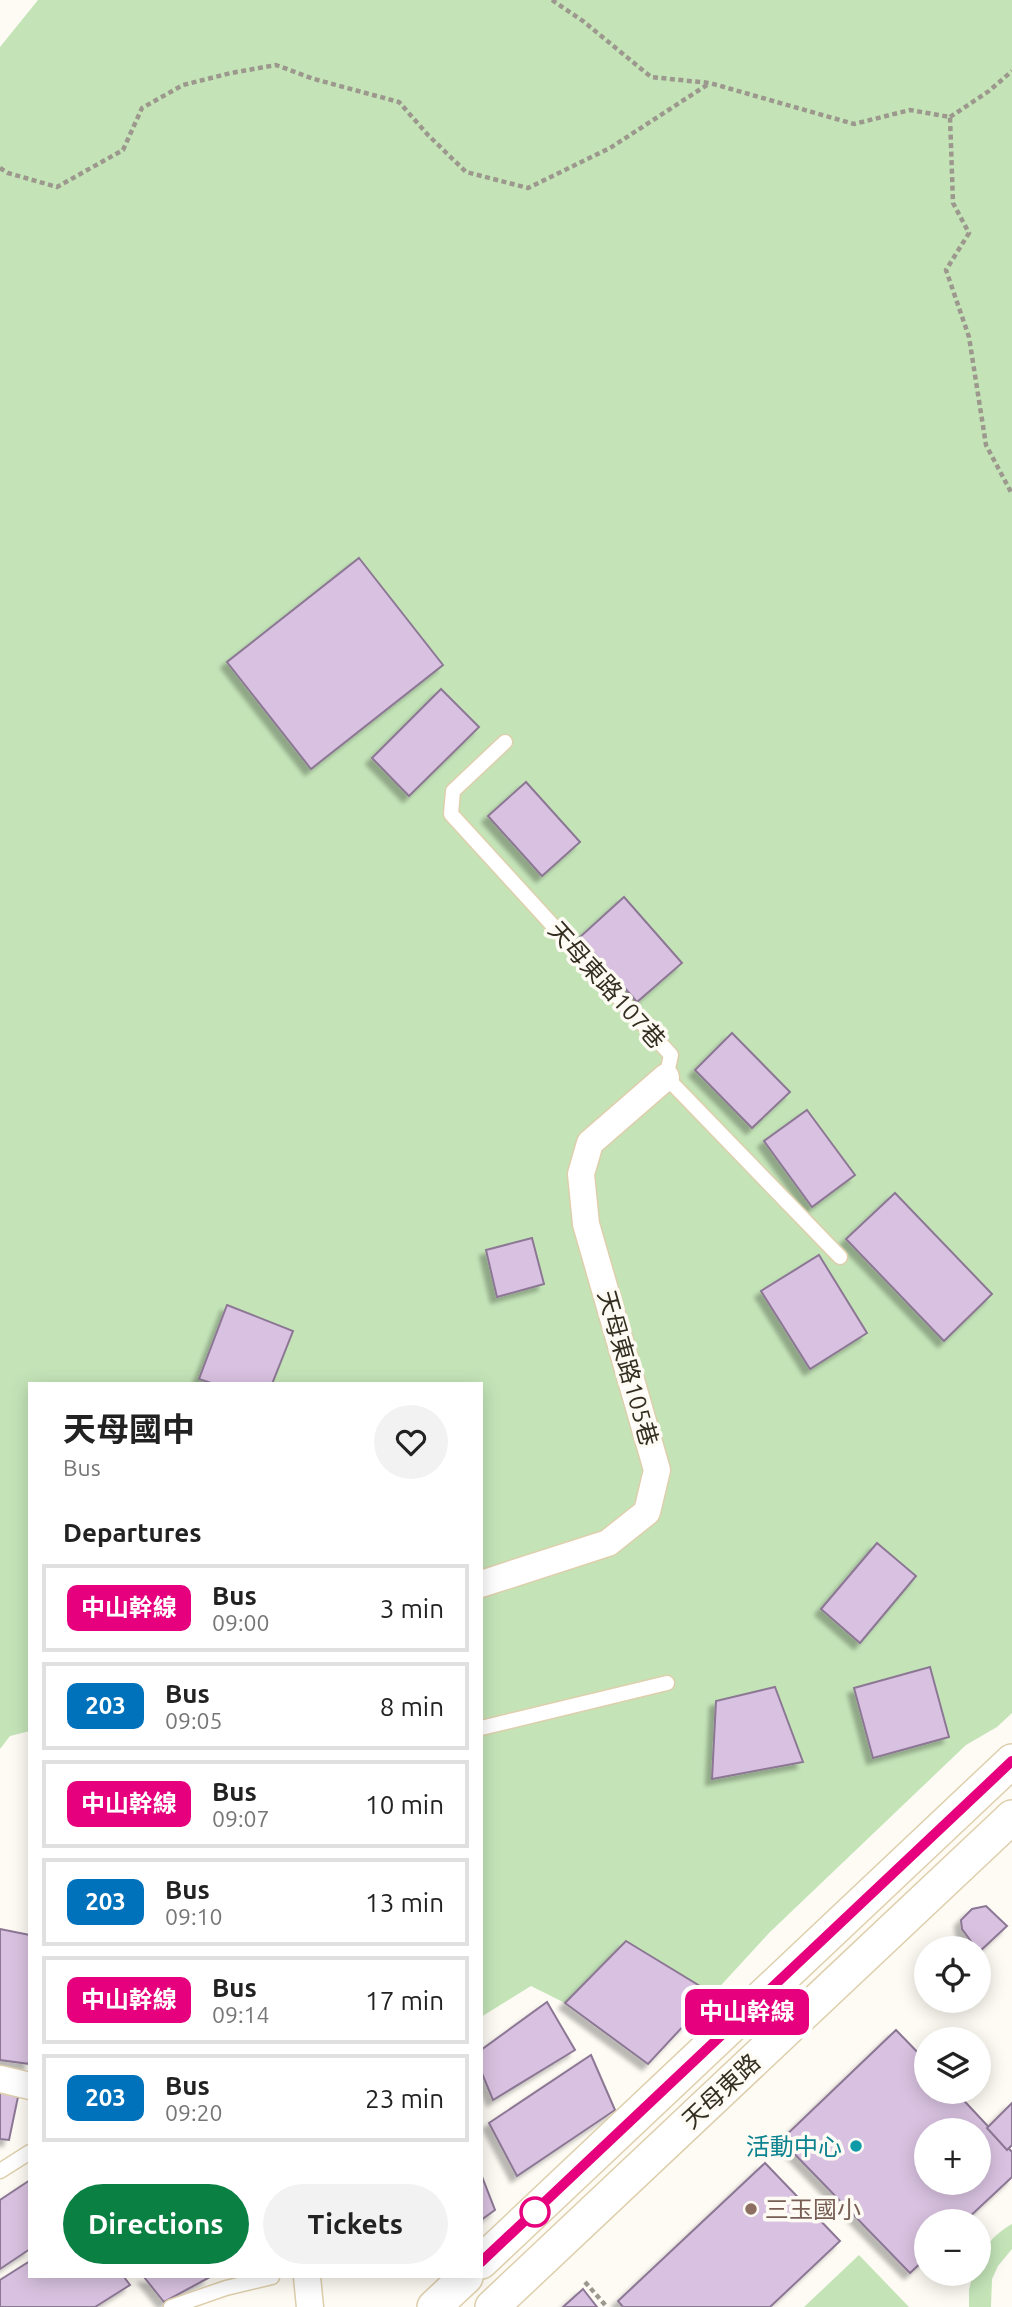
<!DOCTYPE html>
<meta charset="utf-8">
<style>
:root{--surface:#fff;--page:#f2f2f2;--text:#222;--muted:#767676;--line:#e0e0e0;--accent:#0b8043}
body{margin:0;font-family:Ubuntu,"Noto Sans TC",sans-serif;background:var(--page);color:var(--text);height:100vh;display:flex;flex-direction:column;font-size:26px;white-space:nowrap}
*{box-sizing:border-box;margin:0}
p{font-size:23px;color:var(--muted)}
.icon{flex:none;width:38px;height:38px;fill:none;stroke:currentColor;stroke-width:2;stroke-linecap:round;stroke-linejoin:round}
.map{position:relative;flex:1;overflow:hidden}
.details{position:absolute;left:28px;top:1382px;width:455px;height:896px;display:flex;flex-direction:column;background:var(--surface);border-radius:0px;box-shadow:0 4px 18px #0003}
.details>*{flex:none}
.badge{padding:0 14px;border-radius:10px;font-size:24px;line-height:46px}
.fabs{position:absolute;left:914px;top:1936px;display:grid;gap:14px}
.fabs a{display:grid;place-items:center;width:77px;height:77px;border-radius:50%;background:var(--surface);box-shadow:0 4px 18px #0003;font-size:35px}
.map>.badge{position:absolute;translate:-50% -50%;box-shadow:0 0 0 4px #fff}
h2{padding:0 35px;font-size:26px;line-height:63px}
.round{display:grid;place-items:center;flex:none;width:74px;height:74px;border-radius:37px;background:var(--page)}
.head{display:flex;align-items:center;justify-content:space-between;height:119px;padding:0 35px}
h1{font-size:33px;font-weight:700;line-height:52px}
.button{display:flex;gap:14px;margin-top:auto;padding:14px 35px}
.button a{flex:1;height:80px;border-radius:42px;background:var(--accent);color:#fff;font-size:28px;font-weight:700;line-height:80px;text-align:center}
.button a+a{background:var(--page);color:var(--text)}
ul{padding:0;list-style:none}
li{display:flex;align-items:center;gap:21px;height:88px;margin:0 14px 10px;padding:0 21px;border:4px solid var(--line);border-radius:0px}
li div{flex:1}
li b{display:block;font-size:26px}
li em{font-style:normal}
li .badge{min-width:77px;font-weight:700;text-align:center}
.map>svg:first-child{display:block}
.green{fill:#c4e4b8}
.building{fill:#d9c2e1;stroke:#8c7794;stroke-width:2;fill-rule:evenodd;filter:url(#shadow)}
.lines{fill:none;stroke-linecap:round;stroke-linejoin:round}
.service-casing{stroke:#decfac;stroke-width:17}
.minor-casing{stroke:#decfac;stroke-width:29}
.tertiary-casing{stroke:#decfac;stroke-width:36}
.path{stroke:#9c988d;stroke-width:4.5;stroke-dasharray:5 3.5;stroke-linecap:butt}
.service{stroke:#fff;stroke-width:14}
.minor{stroke:#fff;stroke-width:26}
.tertiary{stroke:#fff;stroke-width:33}
.line-casing{stroke:#fff;stroke-width:16}
.line{stroke:#e6007e;stroke-width:10}
.culture-dot{fill:#0f9aa8;stroke:#fefbf4;stroke-width:2.5}
.education-dot{fill:#8d6e63;stroke:#fefbf4;stroke-width:2.5}
.stop-dot{fill:#fff;stroke:#e6007e;stroke-width:3.5}
.labels{text-anchor:middle;dominant-baseline:central;stroke-width:7;stroke-linejoin:round;paint-order:stroke}
.street-label{font-size:24px;fill:#342e20;stroke:#fefbf4}
.culture-label{font-size:24px;fill:#0d838f;stroke:#fefbf4;text-anchor:end}
.education-label{font-size:24px;fill:#785e54;stroke:#fefbf4;text-anchor:start}
</style>
<div class="map">
<svg width="1012" height="2307" viewBox="0 0 1012 2307">
<defs>
<filter id="shadow"><feDropShadow dx="-6" dy="6" stdDeviation="2" flood-color="#0004"/></filter>
</defs>
<rect width="100%" height="100%" fill="#fefbf4"/>
<g class="green">
<path d="M38 0H1012V1713L997 1727 966 1745 769 1933 713 1994 626 1941 565 2003 531 1986 481 2017V1384H30V1731L10 1736 0 1749V47Z"/>
<path d="M1012 2224V2249L998 2266 992 2279 991 2307H969V2290L973 2273H978C978 2251 993 2235 1012 2224Z"/>
<path d="M859 2255 909 2307H804Z"/>
</g>
<g class="building">
<path d="M359 558 443 665 311 769 227 662Z"/>
<path d="M441 689 479 727 409 796 372 758Z"/>
<path d="M526 782 580 842 542 876 488 816Z"/>
<path d="M624 897 682 963 637 1002 580 937Z"/>
<path d="M732 1033 790 1092 752 1128 695 1070Z"/>
<path d="M807 1110 855 1175 812 1207 764 1141Z"/>
<path d="M895 1193 992 1294 944 1341 846 1239Z"/>
<path d="M532 1238 544 1284 497 1297 486 1250Z"/>
<path d="M819 1255 867 1333 810 1369 761 1291Z"/>
<path d="M227 1305 293 1331 272 1384H214L199 1379Z"/>
<path d="M877 1543 916 1576 860 1643 821 1609Z"/>
<path d="M930 1667 949 1737 873 1758 854 1688Z"/>
<path d="M775 1687 803 1762 712 1779 716 1701Z"/>
<path d="M986 1906 1007 1926 979 1952 978 1948H976L962 1929 961 1920 972 1909Z"/>
<path d="M0 1929 30 1935V2064L0 2060Z"/>
<path d="M626 1941 713 1994 648 2064 565 2003Z"/>
<path d="M547 2002 575 2050 493 2100 481 2071V2050Z"/>
<path d="M896 2030 926 2061V2091H955L1012 2152V2177L965 2221H926V2258L910 2273 781 2140ZM926 2130H978V2182H926Z"/>
<path d="M591 2055 615 2110 517 2176 489 2123Z"/>
<path d="M0 2088 19 2092 9 2140 0 2139Z"/>
<path d="M1012 2103V2145L1007 2150 987 2128Z"/>
<path d="M765 2163 840 2241 770 2307H623L618 2301Z"/>
<path d="M481 2174 495 2210 481 2220Z"/>
<path d="M30 2180V2249L0 2269V2200Z"/>
<path d="M30 2261V2277H124L130 2285 95 2307H0V2280Z"/>
<path d="M144 2277H210L164 2302Z"/>
<path d="M583 2289 597 2307H563Z"/>
</g>
<g class="lines">
<defs>
<g id="service">
<path d="M505 742 453 791 451 814 671 1055 666 1077 840 1257"/>
<path d="M481 1728 667 1683"/>
<path d="M0 2171 30 2152"/>
<path d="M171 2307 226 2288 272 2277"/>
</g>
<g id="minor">
<path d="M481 1584 608 1543 647 1512 657 1470 586 1224 581 1174 590 1143 666 1077"/>
<path d="M0 2079 30 2086"/>
<path d="M307 2277 310 2307"/>
</g>
<g id="tertiary">
<path d="M481 2262 1012 1761"/>
<path d="M434 2307 466 2277"/>
<path d="M492 2307 1012 1817"/>
</g>
</defs>
<use href="#service" class="service-casing"/>
<use href="#minor" class="minor-casing"/>
<use href="#tertiary" class="tertiary-casing"/>
<g class="path">
<path d="M552 0 583 21 651 77 710 83 854 124 910 110 950 117 953 203 969 233 946 270 969 337 986 445 1012 494"/>
<path d="M950 117 989 91 1012 71"/>
<path d="M0 168 8 173 57 187 123 150 142 108 183 85 231 73 276 65 314 79 399 102 428 135 466 172 528 188 610 148 710 83"/>
<path d="M585 2282 607 2307"/>
</g>
<use href="#service" class="service"/>
<use href="#minor" class="minor"/>
<use href="#tertiary" class="tertiary"/>
</g>
<g class="lines">
<defs>
<path id="line" d="M481 2262 1012 1761"/>
</defs>
<use href="#line" class="line-casing"/>
<use href="#line" class="line"/>
</g>
<circle class="culture-dot" cx="856" cy="2146" r="7"/>
<circle class="education-dot" cx="751" cy="2209" r="7"/>
<circle class="stop-dot" cx="535" cy="2212" r="14"/>
<g class="labels">
<g class="street-label">
<text transform="translate(607 985) rotate(48)">天母東路107巷</text>
<text transform="translate(628 1368) rotate(74)">天母東路105巷</text>
<text transform="translate(721 2091) rotate(-43)">天母東路</text>
</g>
<g class="culture-label">
<text x="842" y="2146">活動中心</text>
</g>
<g class="education-label">
<text x="765" y="2209">三玉國小</text>
</g>
</g>
</svg>
<div class="fabs">
<a><svg class="icon" aria-label="locate" viewBox="0 0 24 24"><circle cx="12" cy="12" r="6"/><path d="M12 2v4M12 18v4M2 12h4M18 12h4"/></svg></a>
<a><svg class="icon" aria-label="layers" viewBox="0 0 24 24"><path d="M12 4l9 5-9 5-9-5zM3 14l9 5 9-5"/></svg></a>
<a>+</a>
<a>−</a>
</div>
<b class="badge" style="left:747px;top:2012px;background:#e6007e;color:#fff">中山幹線</b>
<section class="details">
<div class="head"><div><h1>天母國中</h1><p>Bus</p></div><a class="round"><svg class="icon" aria-label="heart" viewBox="0 0 24 24"><path d="M12 20l-8-8c-3-5 5-10 8-4 3-6 11-1 8 4z"/></svg></a></div>
<h2>Departures</h2>
<ul>
<li><span class="badge" style="background:#e6007e;color:#fff">中山幹線</span><div><b>Bus</b><p>09:00</p></div><em>3 min</em></li>
<li><span class="badge" style="background:#0072bc;color:#fff">203</span><div><b>Bus</b><p>09:05</p></div><em>8 min</em></li>
<li><span class="badge" style="background:#e6007e;color:#fff">中山幹線</span><div><b>Bus</b><p>09:07</p></div><em>10 min</em></li>
<li><span class="badge" style="background:#0072bc;color:#fff">203</span><div><b>Bus</b><p>09:10</p></div><em>13 min</em></li>
<li><span class="badge" style="background:#e6007e;color:#fff">中山幹線</span><div><b>Bus</b><p>09:14</p></div><em>17 min</em></li>
<li><span class="badge" style="background:#0072bc;color:#fff">203</span><div><b>Bus</b><p>09:20</p></div><em>23 min</em></li>
</ul>
<div class="button"><a>Directions</a><a>Tickets</a></div>
</section>
</div>
